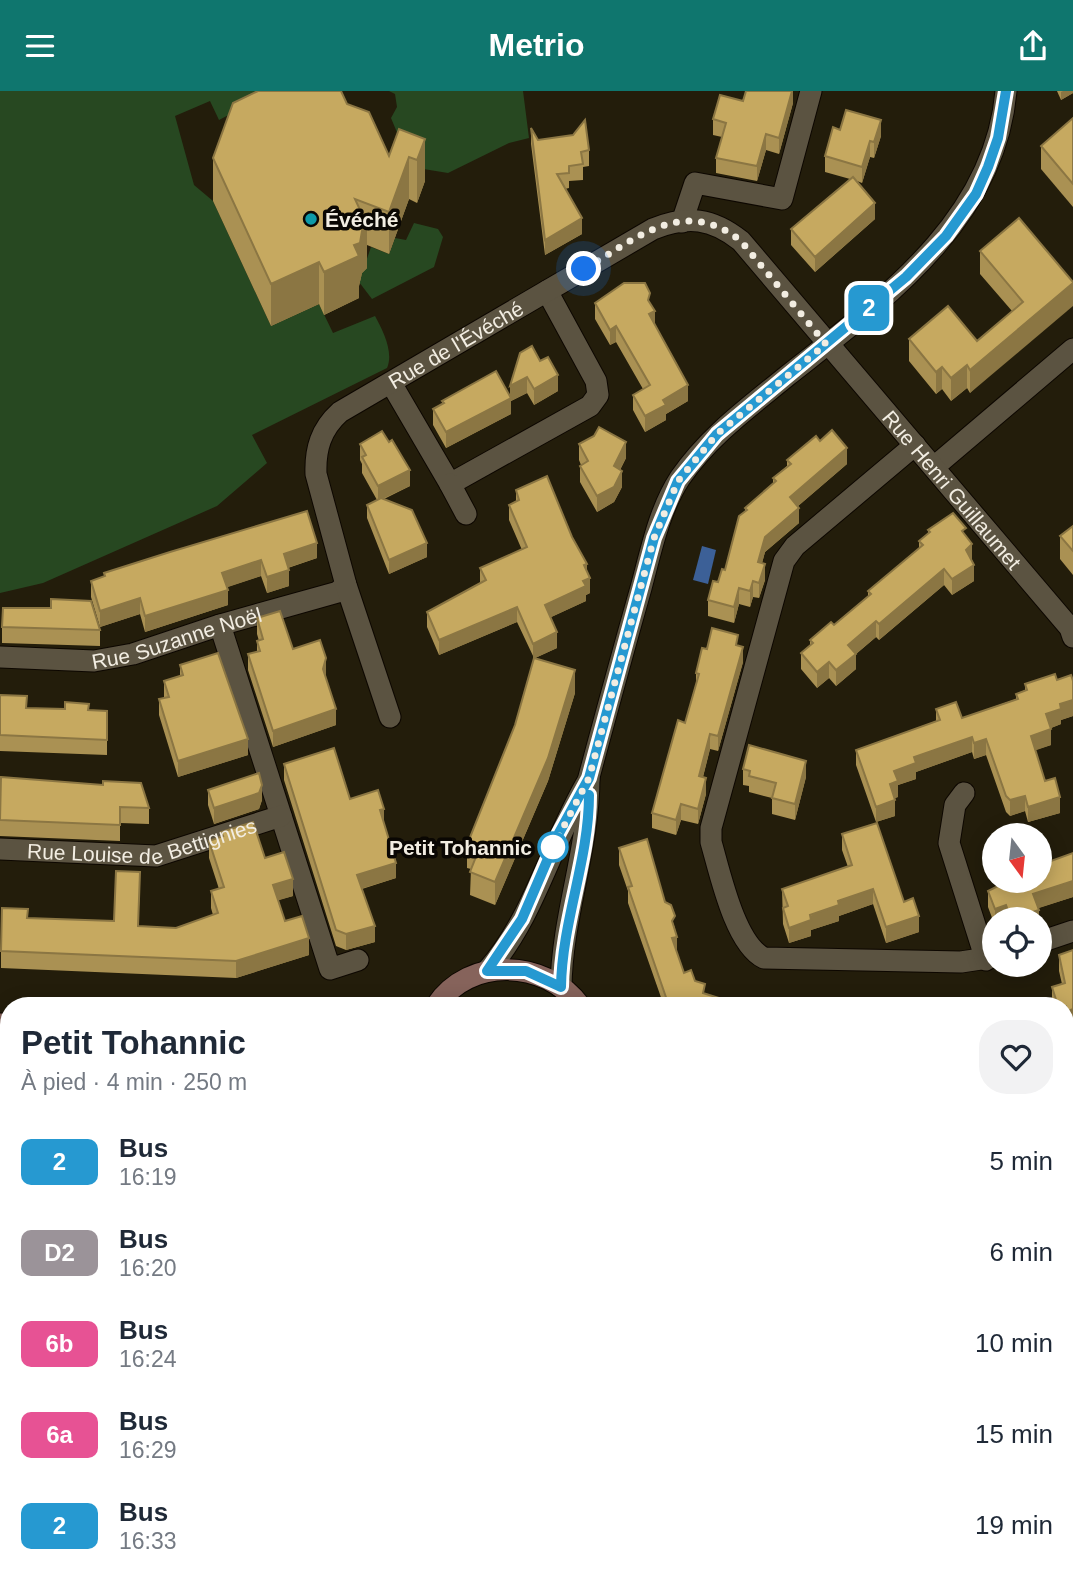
<!DOCTYPE html>
<html lang="fr">
<meta charset="utf-8">
<style>
:root{--surface:#fff;--page:#f2f2f3;--text:#1f2937;--muted:#747a83;--accent:#0f766e}
body{margin:0;font-family:Helvetica,sans-serif;background:var(--page);color:var(--text);height:100vh;display:flex;flex-direction:column;font-size:26px;white-space:nowrap}
*{box-sizing:border-box;margin:0}
p{font-size:23px;color:var(--muted)}
.icon{flex:none;width:38px;height:38px;fill:none;stroke:currentColor;stroke-width:2;stroke-linecap:round;stroke-linejoin:round}
.map{position:relative;flex:1;overflow:hidden}
.side{position:absolute;left:0px;top:906px;width:1074px;height:590px;display:flex;flex-direction:column;background:var(--surface);border-radius:28px 28px 0 0;box-shadow:0 4px 18px #0003}
.side>*{flex:none}
.badge{padding:0 14px;border-radius:10px;font-size:24px;line-height:46px}
.needle{width:46px;rotate:165deg}
.buttons{position:absolute;left:982px;top:732px;display:grid;gap:14px}
.buttons a{display:grid;place-items:center;width:70px;height:70px;border-radius:50%;background:var(--surface);box-shadow:0 4px 18px #0003;font-size:35px}
.you{position:absolute;width:35px;height:35px;margin:-18px;border:5px solid #fff;border-radius:50%;background:#1a73e8;box-shadow:0 0 0 10px #1a73e833}
.map>.badge{position:absolute;translate:-50% -50%;box-shadow:0 0 0 4px #fff}
.round{display:grid;place-items:center;flex:none;width:74px;height:74px;border-radius:28px;background:var(--page)}
.overview{display:flex;align-items:center;justify-content:space-between;height:119px;padding:0 21px}
h1{font-size:33px;font-weight:700;line-height:52px}
ul{padding:0;list-style:none}
li{display:flex;align-items:center;gap:21px;height:91px;padding:0 21px}
li div{flex:1}
li b{display:block;font-size:26px}
li em{font-style:normal}
li .badge{min-width:77px;font-weight:700;text-align:center}
header{display:flex;justify-content:space-between;align-items:center;height:91px;padding:0 21px;background:var(--accent);color:#fff;font-size:32px;font-weight:700}
.map>svg:first-child{display:block}
.built{fill:#2b2209}
.green{fill:#274821}
.water{fill:#3c6097}
.lines{fill:none;stroke-linecap:round;stroke-linejoin:round}
.minor-casing{stroke:#0d0700;stroke-width:23}
.tertiary-casing{stroke:#0d0700;stroke-width:23}
.secondary-casing{stroke:#0d0700;stroke-width:23}
.minor{stroke:#5b5341;stroke-width:21}
.tertiary{stroke:#5b5341;stroke-width:21}
.secondary{stroke:#86635b;stroke-width:21}
.wall{fill:#aa9153}
.shaded-wall{fill:#8b7643}
.building{fill:#c6a960;stroke:#8b7643;stroke-width:2}
.line-casing{stroke:#fff;stroke-width:16}
.line{stroke:#2699d1;stroke-width:10}
.walk{stroke:#f2ede2;stroke-width:7;stroke-dasharray:0 12.6}
.culture-dot{fill:#0f9aa8;stroke:#0a0703;stroke-width:2.5}
.stop-dot{fill:#fff;stroke:#2699d1;stroke-width:3.5}
.labels{text-anchor:middle;dominant-baseline:central;stroke-width:7;stroke-linejoin:round;paint-order:stroke}
.poi-label{font-size:21px;font-weight:bold;fill:#f2ede2;stroke:#0a0703;text-anchor:start}
.street-label{font-size:21px;fill:#f2ede2;stroke:#0a0703}
.stop-label{font-size:21px;font-weight:bold;fill:#f2ede2;stroke:#0a0703;text-anchor:end}
</style>
<header><svg class="icon" aria-label="menu" viewBox="0 0 24 24"><path d="M4 6h16M4 12h16M4 18h16"/></svg>Metrio<svg class="icon" aria-label="share" viewBox="0 0 24 24"><path d="M12 15V3M7 8l5-5 5 5M5 13v7h14v-7"/></svg></header>
<div class="map">
<svg width="1073" height="1495" viewBox="0 0 1073 1495">
<rect width="100%" height="100%" fill="#231d0b"/>
<path class="built" d="M419 1488H665V1495H420Z"/>
<g class="green">
<path d="M0 0H275L219 29 210 10 175 25 194 94 213 110 271 235 319 213 333 242 375 225C383 240 394 261 387 277L252 344 267 372 217 415 43 492 0 502Z"/>
<path d="M389 0H523L529 47 509 52 448 82 399 74 401 51 391 27 397 16 395 3Z"/>
<path d="M414 132 438 138 443 146 434 176 372 208 359 191 371 156 389 163 395 147 406 149Z"/>
</g>
<path class="water" d="M702 455 716 459 708 493 693 489Z"/>
<g class="lines">
<defs>
<g id="minor">
<path d="M682 131 695 92 782 108 811 0"/>
<path d="M391 292 450 393 590 315 598 304 596 290 547 200"/>
<path d="M915 354 795 455 784 470 711 737V751C720 782 735 853 764 867L961 871 994 866"/>
<path d="M934 376 1073 258"/>
<path d="M450 393 466 423"/>
<path d="M220 534 330 878 358 869"/>
<path id="s1" d="M0 566 94 570 133 563 220 534 338 501 346 494"/>
<path id="s2" d="M390 626 346 494 316 383C315 358 321 338 340 321L653 138C688 124 712 127 741 150L1070 537 1073 546"/>
<path d="M964 702 955 714 949 752 986 869"/>
<path id="s3" d="M0 758 156 765 281 725"/>
<path d="M1040 851 1073 840"/>
<path d="M1066 1309 1073 1310"/>
<path d="M0 1352 9 1324"/>
<path d="M0 1446 9 1447"/>
<path d="M771 1495 772 1488"/>
</g>
<g id="tertiary">
<path d="M487 880C535 826 552 749 589 688"/>
<path d="M561 896C562 825 589 758 589 686 606 623 623 560 641 497 651 460 659 419 680 387 709 345 748 317 787 285 882 210 995 130 1006 0"/>
<path d="M289 1495 290 1488"/>
</g>
<g id="secondary">
<path d="M436 915C469 865 546 868 580 915"/>
<path d="M0 933 9 934"/>
</g>
</defs>
<use href="#minor" class="minor-casing"/>
<use href="#tertiary" class="tertiary-casing"/>
<use href="#secondary" class="secondary-casing"/>
<use href="#minor" class="minor"/>
<use href="#tertiary" class="tertiary"/>
<use href="#secondary" class="secondary"/>
</g>
<g class="wall">
<path d="M793 0V12L779 63 766 59 757 90 716 82V67L722 46 713 44V28L743 10Z"/>
<path d="M1057 0H1073V2L1061 9Z"/>
<path d="M1073 27V116L1041 78V55Z"/>
<path d="M531 37 538 49 589 59V75L583 76V89L569 90V97L565 98 582 143 545 164 531 53Z"/>
<path d="M840 39 881 45 874 67 870 66 862 92 857 90 875 128 815 181 791 154V138L850 88 825 81V65Z"/>
<path d="M425 48V90L417 112 409 108 389 163 367 154V177L362 182 359 195V207L324 224 319 213 271 235 213 110V67L389 65Z"/>
<path d="M980 160 1073 191 970 302 967 297 951 310 942 298 936 303 909 270V248L977 250 1012 220 980 183Z"/>
<path d="M595 212 650 213 655 234 688 310 666 323V329L645 341 633 319V304L643 298 616 251 610 254 595 228Z"/>
<path d="M532 255 558 300 534 314 527 302 511 310V323L446 357 433 334V318L442 313V310L510 305Z"/>
<path d="M820 350 847 373 798 415 799 432 765 461 762 472 765 489 759 507 753 506 750 516 739 513 734 532 708 525V509L725 479 745 421V417L773 393V387L787 375V369Z"/>
<path d="M389 351 410 395 384 408 427 466 389 483 367 427V414L377 409 362 382V373L360 369V353Z"/>
<path d="M579 353 626 367 620 379 622 396 614 411 597 421 580 391V375L581 374 579 369Z"/>
<path d="M516 399 572 446 587 480 590 502 586 504V510L551 526 557 557 535 567 575 602 548 690 495 814 470 804 471 778 467 777V754L515 634 534 567 517 531 439 564 427 536V521L480 492V477L522 459 509 429V414L516 410Z"/>
<path d="M1073 435V484L1060 468V445Z"/>
<path d="M928 439 966 445 972 469 974 490 952 504 944 494 879 549 876 546 856 563V578L836 595 829 587 817 597 801 578V562L810 555V549L834 534 868 505V500L919 457V450L928 443Z"/>
<path d="M170 461 317 467 288 477 289 495 267 502 261 485 227 496 228 514 145 541 140 523 100 536 91 506V490L104 486V482Z"/>
<path d="M51 517 100 539V555L2 552V536Z"/>
<path d="M257 527 293 558 326 582 325 585 336 634 273 656 248 579V563L257 561V550H259L257 543Z"/>
<path d="M738 554 743 571 718 660 710 658 703 686 706 703 698 733 681 729 676 744 652 737V722L685 632 696 595V582L707 558Z"/>
<path d="M180 574 248 664 178 686 159 624V608L164 607V590L180 585Z"/>
<path d="M1057 589 1073 590V625L1061 629V633L1051 637V654L1035 659 1045 690 1060 722 1028 731 1025 720 1010 725 1006 721 986 664 974 668 972 661 916 681V688L898 694V706L895 707V725L876 731 856 674V659L936 630V618L962 627 1016 608V603L1025 599V593Z"/>
<path d="M0 604 27 617 107 620V664L0 660Z"/>
<path d="M284 673 350 708 384 733 396 787 362 798 375 851 346 859 336 855 284 689Z"/>
<path d="M743 678 806 686 795 729 772 723V707L749 701V695L743 694Z"/>
<path d="M208 699 262 709 259 718 214 733 208 714Z"/>
<path d="M0 702 149 717V733L120 732V750L0 745Z"/>
<path d="M221 741 293 805 278 809 285 830 309 864 236 887 1 877V860L28 827 114 830 140 797 138 835 176 837 213 824 211 817V800L219 798 209 767V750L221 746Z"/>
<path d="M842 743 904 811 919 841 886 852 873 813 839 825V830L811 839V845L789 852 783 833 782 798 848 776 842 759Z"/>
<path d="M619 757 665 811 675 837 677 862 684 882 695 890 705 903 741 914 757 915H664L628 812V800L619 774Z"/>
<path d="M1073 762V806L1038 817 1039 828H994V832L988 816V800Z"/>
<path d="M1073 859V934L1066 936V915H1053L1052 912V896L1062 893 1059 880V864Z"/>
<path d="M1066 945H1073V1008L1066 1007Z"/>
<path d="M0 967 5 1153 9 1154V1191L3 1190 2 1214 6 1230 4 1250H0Z"/>
<path d="M1066 1052 1073 1053V1129L1066 1128Z"/>
<path d="M549 1488H613V1495H550Z"/>
</g>
<g class="shaded-wall">
<path d="M792 0H793V12L779 63V47Z"/>
<path d="M1063 0H1073V2L1061 9V1Z"/>
<path d="M881 29V45L874 67V51Z"/>
<path d="M766 43V59L757 90V75Z"/>
<path d="M425 48V90L417 112V69Z"/>
<path d="M870 50V66L862 92V76Z"/>
<path d="M409 66V108L389 163V121Z"/>
<path d="M875 112V128L815 181V166Z"/>
<path d="M582 127V143L545 164V149Z"/>
<path d="M367 134V177L362 182 359 195V207L324 224V181L354 154 362 140Z"/>
<path d="M319 171V213L271 235V193Z"/>
<path d="M1073 192V215L970 302V279Z"/>
<path d="M655 220V236L649 223Z"/>
<path d="M616 235V251L610 254V239Z"/>
<path d="M967 274V297L951 310V287Z"/>
<path d="M942 276V298L936 303V281Z"/>
<path d="M558 284V300L534 314V298Z"/>
<path d="M527 286V302L511 310V323L446 357V341L510 308V295Z"/>
<path d="M688 294V310L666 323V329L645 341V325L663 309Z"/>
<path d="M626 351V367L614 391V375Z"/>
<path d="M847 357V373L790 422V406Z"/>
<path d="M410 379V395L378 410V395Z"/>
<path d="M622 380V396L614 411 597 421V405Z"/>
<path d="M799 417V432L765 461 758 487V471L765 446Z"/>
<path d="M317 452V467L284 478V463Z"/>
<path d="M427 452V466L389 483V469Z"/>
<path d="M972 453V469L966 475V459Z"/>
<path d="M261 469V485L222 498V482Z"/>
<path d="M587 473V488L590 487V502L586 504V510L545 529V514L584 474Z"/>
<path d="M765 473V489L759 507V492Z"/>
<path d="M974 474V490L952 504V488Z"/>
<path d="M944 478V494L879 549V533Z"/>
<path d="M289 479V495L267 502V486Z"/>
<path d="M753 490V506L750 516V500Z"/>
<path d="M739 497V513L734 532V516Z"/>
<path d="M228 499V514L145 541V525Z"/>
<path d="M140 507V523L100 536V520Z"/>
<path d="M517 516V531L439 564V549Z"/>
<path d="M876 530V546L856 563V578L836 595V579L848 554Z"/>
<path d="M557 541V557L533 568V553Z"/>
<path d="M743 556V571L718 660V645Z"/>
<path d="M326 567V582L323 593V578Z"/>
<path d="M829 571V587L817 597V581Z"/>
<path d="M575 579V602L548 690 495 814V791Z"/>
<path d="M1073 609V625L1061 629V633L1046 639V623L1060 613Z"/>
<path d="M336 618V634L273 656V640Z"/>
<path d="M1051 638V654L1031 661V645Z"/>
<path d="M710 643V658L699 701V685Z"/>
<path d="M972 646V661L916 681V688L898 694V706L890 708V693L894 680 914 666Z"/>
<path d="M248 648V664L178 686V670Z"/>
<path d="M986 648V664L974 668V652Z"/>
<path d="M806 670V686L795 729V713Z"/>
<path d="M706 687V703L698 733V718Z"/>
<path d="M262 694V709L259 718 214 733V717Z"/>
<path d="M1025 705V720L1010 725V709Z"/>
<path d="M1060 706V722L1028 731V716Z"/>
<path d="M895 709V725L876 731V716Z"/>
<path d="M681 713V729L676 744V729Z"/>
<path d="M384 718V734L380 719Z"/>
<path d="M396 772V787L357 799V784Z"/>
<path d="M293 788V805L273 811V794Z"/>
<path d="M1073 790V806L1033 819V803Z"/>
<path d="M873 798V813L839 825V830L811 839V845L789 852V837L838 810Z"/>
<path d="M1006 814V828H995V818Z"/>
<path d="M1039 819V828H1013Z"/>
<path d="M919 825V841L886 852V836Z"/>
<path d="M375 835V851L346 859V843Z"/>
<path d="M677 846V862L672 847Z"/>
<path d="M309 847V864L236 887V870Z"/>
<path d="M1073 918V934L1066 936V921Z"/>
<path d="M9 1091V1107L4 1169V1153Z"/>
</g>
<g class="building">
<path d="M258 0H341L347 13 369 21 389 65 399 38 425 48 417 69 409 66 389 121 355 108 367 134 362 140 360 152 354 154 359 165 324 181 319 171 271 193 213 67 233 12Z"/>
<path d="M746 0H792L779 47 766 43 757 75 716 67 726 32 713 28 720 4 743 10Z"/>
<path d="M846 19 881 29 874 51 870 50 862 76 825 65 833 36 840 39Z"/>
<path d="M1073 27V93L1041 55Z"/>
<path d="M585 29 589 59 581 61 583 73 569 75V82L557 83 582 127 545 149 531 37 538 49 573 44Z"/>
<path d="M853 86 875 112 815 166 791 138Z"/>
<path d="M1019 127 1073 191V192L970 279 967 274 951 287 942 276 936 281 909 248 948 215 977 250 1023 211 980 160Z"/>
<path d="M624 192H645L650 202 648 209 655 220 649 223 688 294 663 309 666 314 645 325 633 304 650 294 616 235 610 239 595 212Z"/>
<path d="M532 255 540 270 548 266 558 284 534 298 527 286 510 295 520 262Z"/>
<path d="M496 280 511 307 446 341 433 318 444 312 442 310Z"/>
<path d="M599 336 626 351 614 375 622 380 614 396 597 405 580 375 588 370 579 353 594 345Z"/>
<path d="M832 339 847 357 790 406 799 417 765 446 758 471 765 473 759 492 753 490 750 500 739 497 734 516 708 509 713 490 718 491 722 478 725 479 739 425 747 419 745 417 776 390 773 387 791 373 787 369 816 345 820 350Z"/>
<path d="M382 340 389 351 392 349 410 379 378 395 362 366 366 364 360 353Z"/>
<path d="M547 385 572 446 587 473 584 474 590 487 583 490 586 495 545 514 557 541 533 553 517 516 439 549 427 521 486 489 480 477 527 456 509 414 519 409 516 399Z"/>
<path d="M381 407 412 419 427 452 389 469 367 414Z"/>
<path d="M307 420 317 452 284 463 289 479 267 486 261 469 222 482 228 499 145 525 140 507 100 520 91 490 105 485 104 482 170 461Z"/>
<path d="M953 422 966 437 962 440 972 453 966 459 974 474 952 488 944 478 879 533 876 530 848 554 856 563 836 579 829 571 817 581 801 562 813 552 810 549 831 531 834 534 871 503 868 500 923 454 919 450 930 441 928 439Z"/>
<path d="M1073 435V460L1060 445Z"/>
<path d="M51 508 91 510 100 539 2 536 3 517H51Z"/>
<path d="M280 520 293 558 320 549 326 567 323 578 336 618 273 640 248 563 260 560 257 550 263 548 257 527Z"/>
<path d="M712 537 738 544 736 554 743 556 718 645 710 643 699 685 706 687 698 718 681 713 676 729 652 722 678 629 685 632 699 583 696 582 702 557 707 558Z"/>
<path d="M218 562 248 648 178 670 159 608 169 606 164 590 183 584 180 574Z"/>
<path d="M534 567 575 579 548 667 495 791 470 781 479 758 467 754 515 634Z"/>
<path d="M1055 583 1057 589 1071 584 1073 590V609L1060 613 1061 618 1046 623 1051 638 1031 645 1045 690 1055 687 1060 706 1028 716 1025 705 1010 709 1006 705 986 648 974 652 972 646 914 666 916 672 894 680 898 690 890 693 895 709 876 716 856 659 940 629 936 618 956 611 962 627 1018 608 1016 603 1027 599 1025 593Z"/>
<path d="M0 604 27 605 26 617 65 618V611L89 613 88 619 107 620V649L0 644Z"/>
<path d="M749 654 806 670 795 713 772 707 776 692 749 685 750 680 743 678Z"/>
<path d="M334 657 350 708 378 699 384 718 380 719 396 772 357 784 375 835 346 843 336 839 284 673Z"/>
<path d="M259 682 262 694 259 702 214 717 208 699Z"/>
<path d="M1 686 103 694V690L141 692 149 717 120 716V734L0 729Z"/>
<path d="M253 731 265 767 284 761 293 788 273 794 285 830 302 825 309 847 236 870 1 860 2 817 28 818 27 827 114 830 116 780 140 781 138 835 176 837 218 822 211 800 224 796 209 750 223 745 221 741Z"/>
<path d="M877 732 904 811 913 807 919 825 886 836 873 798 838 810 839 814 810 824 811 829 789 837 783 817 788 815 782 798 852 774 842 743Z"/>
<path d="M647 748 665 811 671 814 675 825 672 830 677 846 672 847 684 882 691 879 695 890 705 893 703 902 741 914 757 915H669L628 796 632 795 619 757Z"/>
<path d="M1073 762V790L1033 803 1039 819 1011 828 1006 814 995 818 988 800 1010 789H1040V774Z"/>
<path d="M1073 859V918L1066 921V915H1058L1052 896 1065 892 1059 864Z"/>
<path d="M764 910 785 911V915H795H764Z"/>
<path d="M1066 945H1073V992L1066 991Z"/>
<path d="M0 967 9 968V1091L4 1153 9 1154V1175L3 1174 1 1214H6L4 1234H0Z"/>
<path d="M1066 1052 1073 1053V1086H1066Z"/>
<path d="M0 1467 9 1468V1488H186V1491L212 1494V1495H0Z"/>
</g>
<g class="lines">
<defs>
<path id="line" d="M589 704C589 769 562 830 561 896L526 880H487L522 828 559 742 589 687 654 447 678 390 717 343 906 186 946 145 976 103 988 76 998 47 1006 0"/>
</defs>
<use href="#line" class="line-casing"/>
<use href="#line" class="line"/>
<path class="walk" d="M553 756 589 687 654 447 678 390 717 343 826 253 741 150C684 104 636 148 584 178"/>
</g>
<circle class="culture-dot" cx="311" cy="128" r="7"/>
<circle class="stop-dot" cx="553" cy="756" r="14"/>
<g class="labels">
<g class="poi-label">
<text x="325" y="128">Évéché</text>
</g>
<g class="street-label">
<text stroke="none"><textPath href="#s2" startOffset="457">Rue de l'Évéché</textPath></text>
<text stroke="none"><textPath href="#s2" startOffset="1106">Rue Henri Guillaumet</textPath></text>
<text stroke="none"><textPath href="#s1" startOffset="180">Rue Suzanne Noël</textPath></text>
<text stroke="none"><textPath href="#s3" startOffset="144">Rue Louise de Bettignies</textPath></text>
</g>
<g class="stop-label">
<text x="532" y="756">Petit Tohannic</text>
</g>
</g>
</svg>
<div class="buttons">
<a><svg class="needle" viewBox="-14 -14 28 28"><path d="M0-13l5 13h-10z" fill="#e53935"/><path d="M0 13l5-13h-10z" fill="#747a83"/></svg></a>
<a><svg class="icon" aria-label="locate" viewBox="0 0 24 24"><circle cx="12" cy="12" r="6"/><path d="M12 2v4M12 18v4M2 12h4M18 12h4"/></svg></a>
</div>
<div class="you" style="left:584px;top:178px"></div>
<b class="badge" style="left:869px;top:217px;background:#2699d1;color:#fff">2</b>
<section class="side">
<div class="overview"><div><h1>Petit Tohannic</h1><p>À pied · 4 min · 250 m</p></div><a class="round"><svg class="icon" aria-label="heart" viewBox="0 0 24 24"><path d="M12 20l-8-8c-3-5 5-10 8-4 3-6 11-1 8 4z"/></svg></a></div>
<ul>
<li><span class="badge" style="background:#2699d1;color:#fff">2</span><div><b>Bus</b><p>16:19</p></div><em>5 min</em></li>
<li><span class="badge" style="background:#9b9399;color:#fff">D2</span><div><b>Bus</b><p>16:20</p></div><em>6 min</em></li>
<li><span class="badge" style="background:#e75294;color:#fff">6b</span><div><b>Bus</b><p>16:24</p></div><em>10 min</em></li>
<li><span class="badge" style="background:#e75294;color:#fff">6a</span><div><b>Bus</b><p>16:29</p></div><em>15 min</em></li>
<li><span class="badge" style="background:#2699d1;color:#fff">2</span><div><b>Bus</b><p>16:33</p></div><em>19 min</em></li>
</ul>
</section>
</div>
